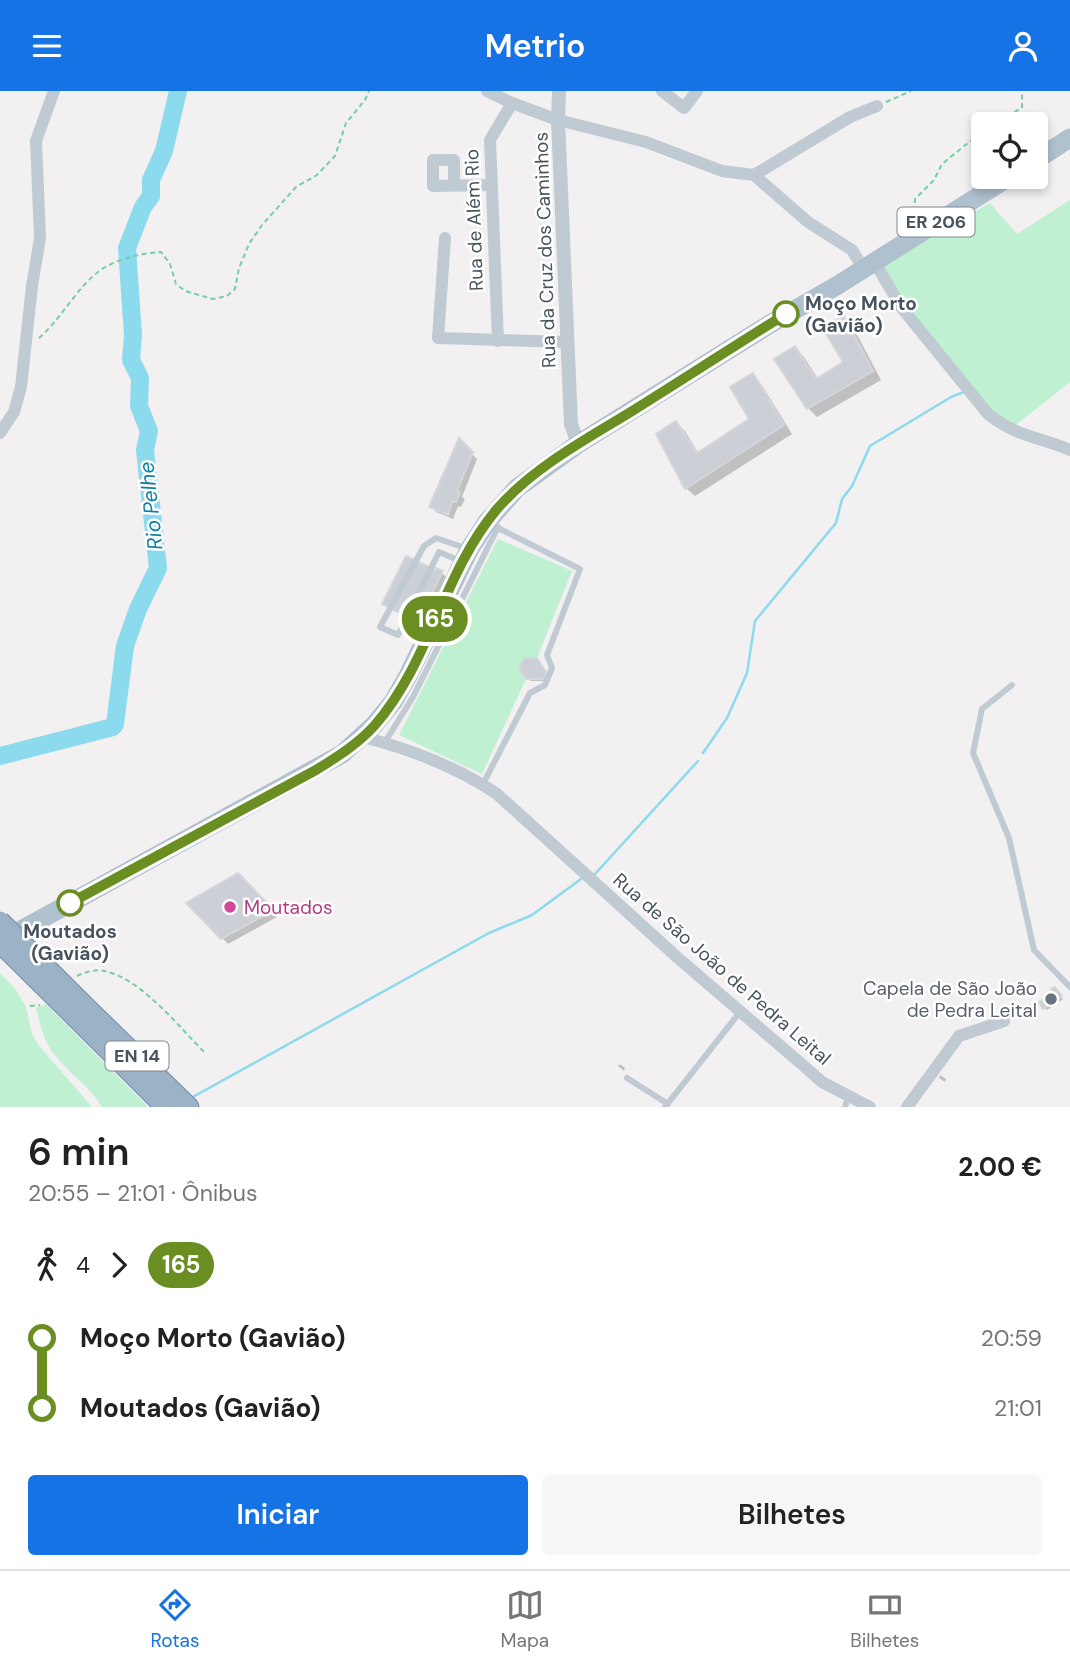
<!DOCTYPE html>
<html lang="pt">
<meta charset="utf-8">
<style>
:root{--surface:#fff;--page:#f6f6f6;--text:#222;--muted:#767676;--line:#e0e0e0;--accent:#1673e6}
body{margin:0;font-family:"DM Sans",sans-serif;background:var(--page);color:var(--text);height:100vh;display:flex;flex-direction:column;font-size:26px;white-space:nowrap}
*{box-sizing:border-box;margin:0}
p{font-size:23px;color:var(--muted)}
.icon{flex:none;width:38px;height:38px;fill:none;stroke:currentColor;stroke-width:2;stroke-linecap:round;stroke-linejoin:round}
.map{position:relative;height:1016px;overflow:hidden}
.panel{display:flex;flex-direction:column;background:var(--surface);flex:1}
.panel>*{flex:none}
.badge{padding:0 14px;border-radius:23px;font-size:24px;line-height:46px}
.tools{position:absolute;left:971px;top:21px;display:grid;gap:14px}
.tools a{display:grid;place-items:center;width:77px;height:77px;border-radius:7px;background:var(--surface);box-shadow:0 4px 10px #0003;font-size:35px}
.map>.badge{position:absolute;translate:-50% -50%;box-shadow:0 0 0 4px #fff}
.legs{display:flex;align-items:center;gap:10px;height:77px;padding:0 28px;font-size:23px}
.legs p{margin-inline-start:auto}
.headline{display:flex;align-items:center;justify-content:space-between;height:119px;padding:0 28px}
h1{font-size:38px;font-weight:600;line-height:52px}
.action{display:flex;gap:14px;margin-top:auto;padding:14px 28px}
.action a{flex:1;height:80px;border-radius:7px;background:var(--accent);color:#fff;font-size:28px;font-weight:600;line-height:80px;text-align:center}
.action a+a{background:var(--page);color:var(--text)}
ul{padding:0 28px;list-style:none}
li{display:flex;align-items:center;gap:24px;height:70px;font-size:26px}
li i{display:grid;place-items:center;width:10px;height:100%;margin:0 9px;background:currentColor}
li i::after{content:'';width:18px;height:18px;margin:-9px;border:5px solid;border-radius:50%;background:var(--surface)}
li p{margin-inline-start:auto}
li:first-child i{background:linear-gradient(#0000 50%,currentColor 0)}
li:last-child i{background:linear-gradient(currentColor 50%,#0000 0)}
header{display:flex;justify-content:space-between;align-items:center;height:91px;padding:0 28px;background:var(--accent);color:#fff;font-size:32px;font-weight:600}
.tab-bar{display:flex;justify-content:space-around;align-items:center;height:98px;border-top:2px solid var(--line);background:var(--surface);font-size:19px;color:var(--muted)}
.tab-bar a{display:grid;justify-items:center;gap:4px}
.tab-bar .active{color:var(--accent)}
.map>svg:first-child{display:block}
.green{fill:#bef0d1}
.shadow{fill:#0003}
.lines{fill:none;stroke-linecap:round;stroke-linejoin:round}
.stream{stroke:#8bdaee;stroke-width:2.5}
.river{stroke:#8bdaee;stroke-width:18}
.building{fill:#cccfd5;stroke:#d4d6db;stroke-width:2}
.trunk-casing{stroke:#728eab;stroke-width:21}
.path{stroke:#75cfa2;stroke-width:2;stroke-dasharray:5 3.5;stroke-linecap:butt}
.service{stroke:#c0cad2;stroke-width:6}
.minor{stroke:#c0cad2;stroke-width:12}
.tertiary{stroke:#c0cad2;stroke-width:14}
.primary{stroke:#afc0cf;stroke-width:19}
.trunk{stroke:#9bb2c7;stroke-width:19}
.trunk-bridge-casing{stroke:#728eab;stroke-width:21;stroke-linecap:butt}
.trunk-bridge{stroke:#9bb2c7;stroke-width:19}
.line-1-casing{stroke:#fff;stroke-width:16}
.line-1{stroke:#6b8e23;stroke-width:10}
.stop-1-dot{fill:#fff;stroke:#6b8e23;stroke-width:3.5}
.hotel-dot{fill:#d1479c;stroke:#fff;stroke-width:2.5}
.worship-dot{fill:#6b7280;stroke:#fff;stroke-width:2.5}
.labels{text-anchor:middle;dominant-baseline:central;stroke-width:5;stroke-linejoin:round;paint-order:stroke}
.shield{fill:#fff;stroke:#7e878e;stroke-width:2}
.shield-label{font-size:18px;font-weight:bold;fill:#47535e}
.street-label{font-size:19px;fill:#47535e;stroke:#fff}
.stop-label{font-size:19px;font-weight:bold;fill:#47535e;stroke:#fff;text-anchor:start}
.hotel-label{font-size:19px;fill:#b23c85;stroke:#fff;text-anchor:start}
.worship-label{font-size:19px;fill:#5b616d;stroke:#fff;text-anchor:end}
.water-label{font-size:21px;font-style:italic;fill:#0b819e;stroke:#fff}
</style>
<header><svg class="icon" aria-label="menu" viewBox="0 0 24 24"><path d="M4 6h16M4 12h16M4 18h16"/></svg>Metrio<svg class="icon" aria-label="person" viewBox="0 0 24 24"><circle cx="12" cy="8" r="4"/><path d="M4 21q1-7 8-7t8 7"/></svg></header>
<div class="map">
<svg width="1070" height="1016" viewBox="0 0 1070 1016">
<rect width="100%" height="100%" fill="#f2f0f0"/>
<g class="green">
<path d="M1070 109V291L1013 336 992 323 902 208 884 181V174L990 112 1017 143Z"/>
<path d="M498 448 572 480 537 567 546 581 543 588H526L482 683 399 644Z"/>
<path d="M0 882 16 899 26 916 32 943 39 955 92 1016H0Z"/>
<path d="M46 913 148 1016H102C90 995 68 982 54 963 44 950 40 933 36 917Z"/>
</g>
<g class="shadow">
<path d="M844 227 853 236 881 289 817 326 808 317 776 269 795 257 804 266 818 288 845 272Z"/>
<path d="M752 284 761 293 792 343 695 405 686 397 676 332 685 340 699 363 752 329Z"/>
<path d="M459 350 477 368 462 406 465 408 461 416 458 415 453 428 436 421 431 415Z"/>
<path d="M435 482H442L447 487 424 535 390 518Z"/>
<path d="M539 571 548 585 545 590H531L528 587Z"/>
<path d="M238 784 277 826 228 853 189 813Z"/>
<path d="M1055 898 1063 908 1047 919 1041 912 1056 902Z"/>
<path d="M620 973 625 977 624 980 618 975Z"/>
<path d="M940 984 946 988 945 991 939 987Z"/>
</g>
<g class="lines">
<g class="stream">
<path d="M703 662 727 627 747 582 755 530 836 432 842 408 852 395 870 355 951 306 964 301"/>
<path d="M595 783 698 670"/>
<path d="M191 1007 489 842 532 824 581 788"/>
</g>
<path class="river" d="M0 665 113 636 115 633 125 555 138 518 158 477 145 359 149 340 139 315 140 287 131 269 133 244 127 157 143 116 151 105V89L164 60 178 0"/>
</g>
<g class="building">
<path d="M844 225 873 280 807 318 774 268 795 255 816 288 843 271 822 236Z"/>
<path d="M753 282 784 334 685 398 656 343 676 330 697 362 749 328 730 296Z"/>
<path d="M459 347 473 361 457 400 460 401 456 411H452L448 424 429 416Z"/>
<path d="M406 465 435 479 436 477 443 480 418 530 382 513Z"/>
<path d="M524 567H537L546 581 543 588H526L519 578Z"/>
<path d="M238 782 274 819 221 848 186 812Z"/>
<path d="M1055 896 1062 905 1043 918 1039 911 1054 901 1051 898Z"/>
</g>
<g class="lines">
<defs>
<g id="trunk">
<path d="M84 914 189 1016"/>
<path d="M76 927 165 1016"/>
</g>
</defs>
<use href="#trunk" class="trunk-casing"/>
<g class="path">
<path d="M886 11 911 0"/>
<path d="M992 33 1022 17V0"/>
<path d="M914 129 915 108 934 89 942 73 984 39"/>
<path d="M39 247C61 228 76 198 98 181 113 169 141 162 161 161L170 173 176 193 185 200 213 208 227 205 235 198 239 177 249 153 262 134 296 96 317 84 335 65 346 32 365 9 369 0"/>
<path d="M77 885C85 881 95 878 104 880 141 887 180 937 206 963"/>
<path d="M30 915 40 914"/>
</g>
<g class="service">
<path d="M460 470 439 461 398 544 380 536 424 455 436 447 468 458"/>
<path d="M1012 594 982 618 973 662 1009 747 1034 859 1070 896"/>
<path d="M385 651 413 606 498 436"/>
<path d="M483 693 530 602 545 594 552 577 547 564 580 478 490 433"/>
<path d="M627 987 668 1013"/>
<path d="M665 1016 740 921"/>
<path d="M845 1016 848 1005"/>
</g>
<g class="minor">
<path d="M487 0 512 12 558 29 646 51 722 80 754 84 808 131 852 159 863 177"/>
<path d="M662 0 684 17 697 0"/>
<path d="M754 84 850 26 877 15"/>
<path d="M454 94V69H433V95L491 94"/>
<path d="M445 147 438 247 567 251"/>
<path d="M874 170 901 216 988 323C1019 347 1037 345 1070 359"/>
<path d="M498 250 490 49 512 12"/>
<path d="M0 342 14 321 21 296 32 195 40 147 36 50 54 0"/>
<path d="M363 646C410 658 457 676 497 703L678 867 805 976 822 991 870 1016"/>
<path d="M907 1016 959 945 1004 930"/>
</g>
<path class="tertiary" d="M559 0 558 29 571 333 578 353"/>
<g class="primary">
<path d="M1036 69 1070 47"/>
<path d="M1 850 342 663 374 634 393 611 408 585 469 459 487 431 517 397 578 353 770 233 838 194 1009 86"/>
</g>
<use href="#trunk" class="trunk"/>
<defs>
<g id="trunk-bridge">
<path d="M0 830 84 914"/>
<path d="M0 852 76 927"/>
</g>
</defs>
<use href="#trunk-bridge" class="trunk-bridge-casing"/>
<use href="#trunk-bridge" class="trunk-bridge"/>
</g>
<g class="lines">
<defs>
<path id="line-1" d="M70 812 316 679C337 666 358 653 375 634 430 571 443 482 497 418 533 377 583 350 629 322 682 289 734 255 786 223"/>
</defs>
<use href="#line-1" class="line-1-casing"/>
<use href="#line-1" class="line-1"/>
</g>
<g class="stop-1-dot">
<circle cx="786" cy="223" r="12"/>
<circle cx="70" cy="812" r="12"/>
</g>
<circle class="hotel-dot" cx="230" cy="816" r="7"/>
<circle class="worship-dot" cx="1051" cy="908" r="7"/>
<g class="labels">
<g class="shield">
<rect x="897.5" y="116.5" width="77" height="29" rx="5"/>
<rect x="105.5" y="950.5" width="63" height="29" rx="5"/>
</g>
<g class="shield-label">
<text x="936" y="131">ER 206</text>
<text x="137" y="965">EN 14</text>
</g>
<g class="street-label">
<text transform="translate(474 129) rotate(-92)">Rua de Além Rio</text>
<text transform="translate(545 159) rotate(-92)">Rua da Cruz dos Caminhos</text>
<text transform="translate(722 878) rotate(41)">Rua de São João de Pedra Leital</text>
</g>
<g class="stop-label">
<text x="805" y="212">Moço Morto<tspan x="805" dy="22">(Gavião)</tspan></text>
<text x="70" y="840" text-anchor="middle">Moutados<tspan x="70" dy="22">(Gavião)</tspan></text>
</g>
<g class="hotel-label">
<text x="244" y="816">Moutados</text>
</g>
<g class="worship-label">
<text x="1037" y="897">Capela de São João<tspan x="1037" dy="22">de Pedra Leital</tspan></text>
</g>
<g class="water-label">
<text transform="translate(151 415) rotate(-96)">Rio Pelhe</text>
</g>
</g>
</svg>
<div class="tools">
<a><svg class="icon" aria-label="locate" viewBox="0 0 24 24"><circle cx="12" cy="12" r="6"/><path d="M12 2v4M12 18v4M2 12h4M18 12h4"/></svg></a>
</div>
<b class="badge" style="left:435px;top:528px;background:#6b8e23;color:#fff">165</b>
</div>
<section class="panel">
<div class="headline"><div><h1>6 min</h1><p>20:55 – 21:01 · Ônibus</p></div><b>2.00 €</b></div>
<div class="legs"><svg class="icon" aria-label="walk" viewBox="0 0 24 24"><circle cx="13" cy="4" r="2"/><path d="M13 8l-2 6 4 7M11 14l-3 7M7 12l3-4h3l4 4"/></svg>4<svg class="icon" aria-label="forward" viewBox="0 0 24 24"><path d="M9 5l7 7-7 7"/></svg><b class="badge" style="background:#6b8e23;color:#fff">165</b></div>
<ul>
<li><i style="color:#6b8e23"></i><b>Moço Morto (Gavião)</b><p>20:59</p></li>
<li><i style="color:#6b8e23"></i><b>Moutados (Gavião)</b><p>21:01</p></li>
</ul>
<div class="action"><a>Iniciar</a><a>Bilhetes</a></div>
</section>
<nav class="tab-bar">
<a class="active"><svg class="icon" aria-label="directions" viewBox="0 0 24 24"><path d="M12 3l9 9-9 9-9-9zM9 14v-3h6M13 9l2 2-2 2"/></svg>Rotas</a>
<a><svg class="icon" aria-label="map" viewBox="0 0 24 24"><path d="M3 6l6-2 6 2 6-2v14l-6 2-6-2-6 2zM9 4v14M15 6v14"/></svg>Mapa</a>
<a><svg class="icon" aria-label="tickets" viewBox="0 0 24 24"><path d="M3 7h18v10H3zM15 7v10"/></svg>Bilhetes</a>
</nav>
